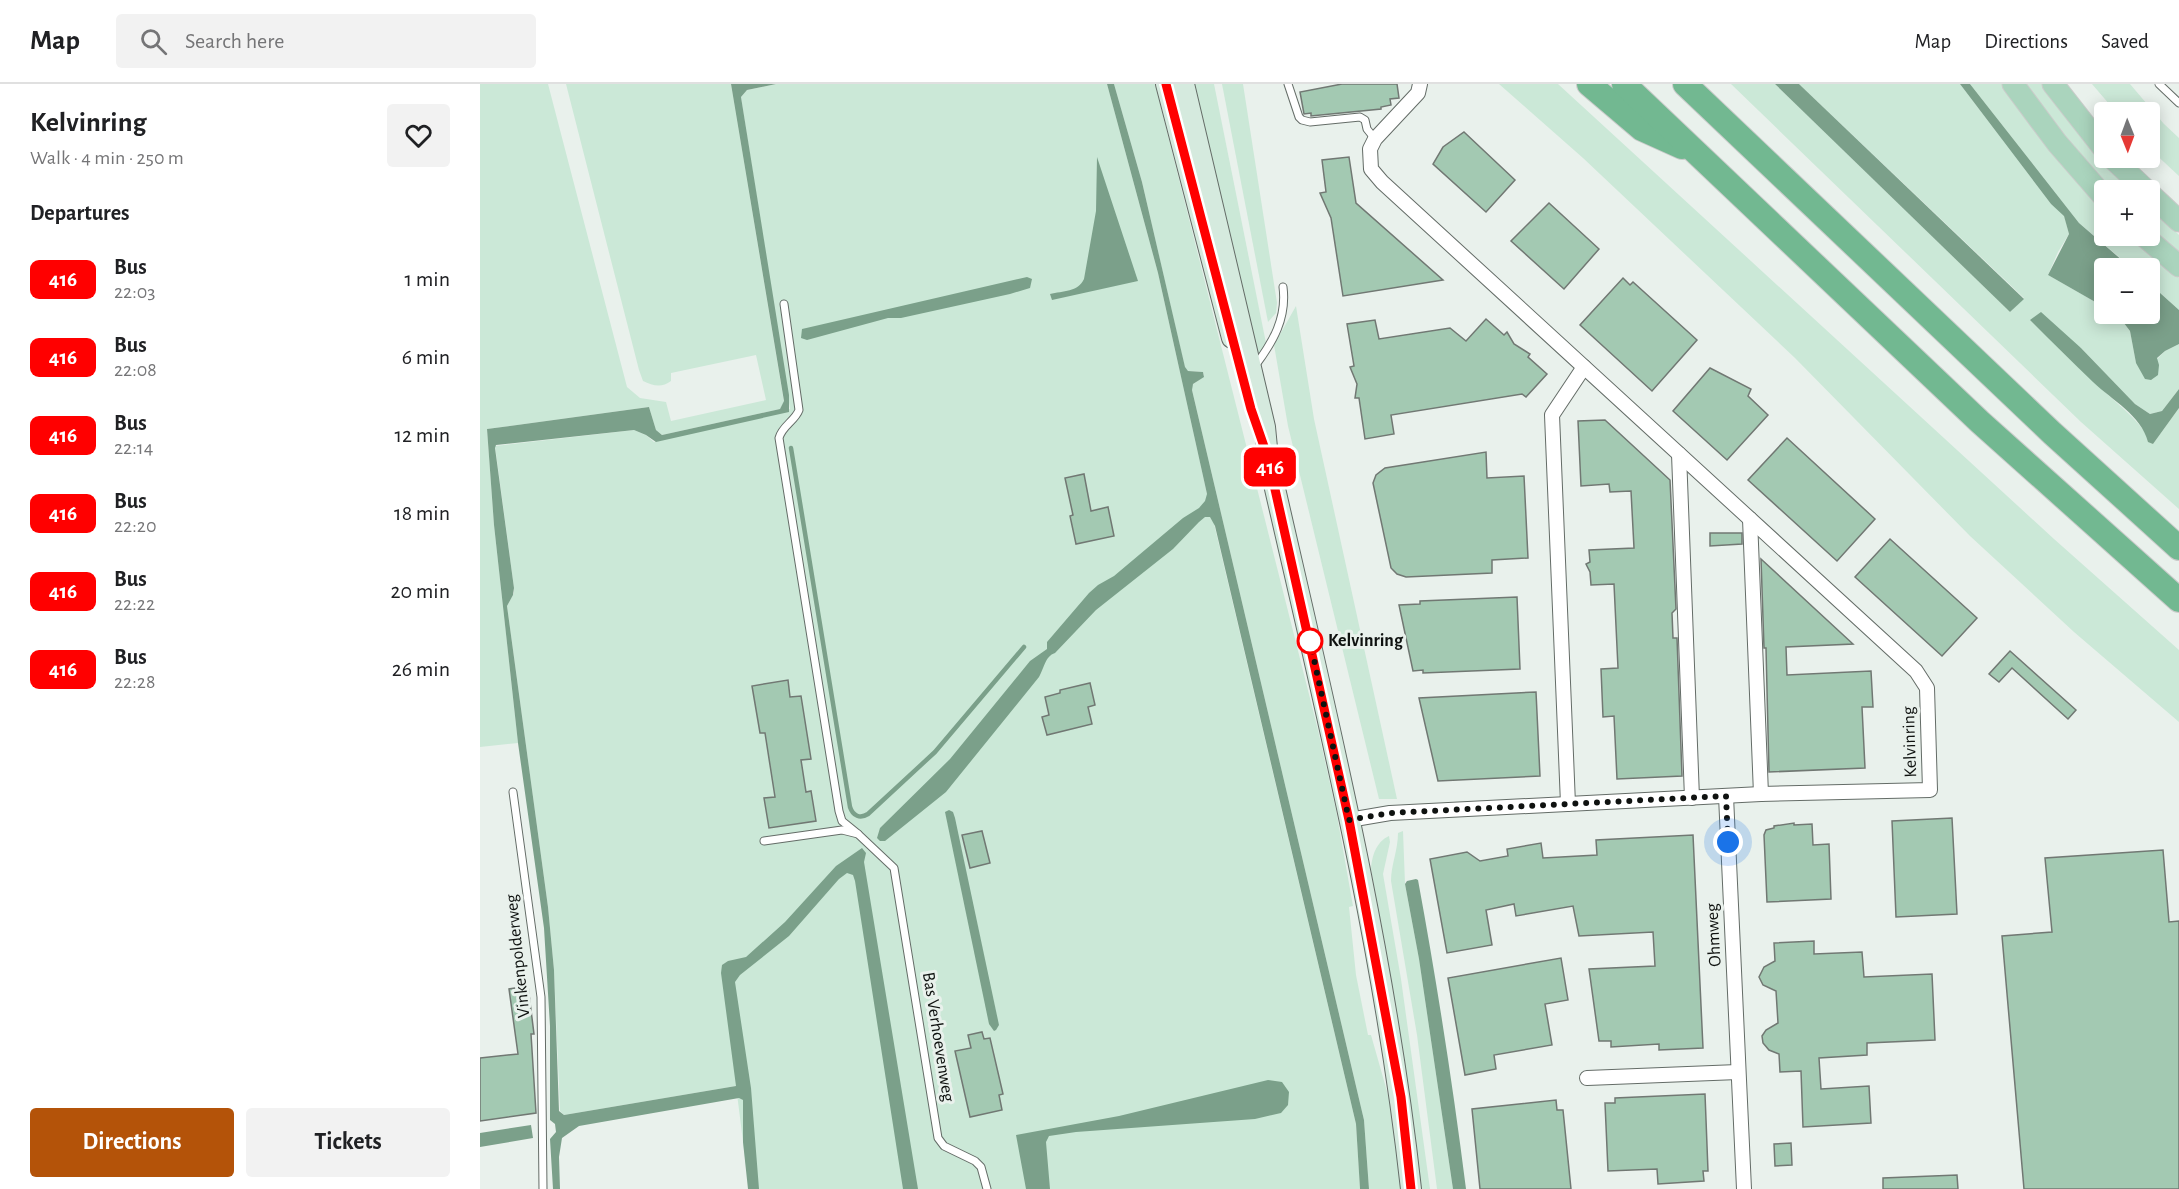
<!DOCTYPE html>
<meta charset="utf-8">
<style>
:root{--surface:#fff;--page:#f2f2f2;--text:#202124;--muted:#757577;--line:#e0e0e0;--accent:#b45309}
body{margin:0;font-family:"Alegreya Sans",sans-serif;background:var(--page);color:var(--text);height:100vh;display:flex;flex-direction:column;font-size:22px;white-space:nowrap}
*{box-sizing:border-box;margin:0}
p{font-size:20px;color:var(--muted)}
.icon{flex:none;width:33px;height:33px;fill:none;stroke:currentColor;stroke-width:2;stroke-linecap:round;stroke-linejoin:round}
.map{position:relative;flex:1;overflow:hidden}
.drawer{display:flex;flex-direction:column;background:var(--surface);width:480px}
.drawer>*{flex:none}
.badge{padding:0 12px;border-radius:9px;font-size:21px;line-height:39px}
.needle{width:39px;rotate:179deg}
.fabs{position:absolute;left:1614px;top:18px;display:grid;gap:12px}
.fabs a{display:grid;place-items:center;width:66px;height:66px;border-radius:6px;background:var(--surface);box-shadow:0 3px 15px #0003;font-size:30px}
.you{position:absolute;width:30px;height:30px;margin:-15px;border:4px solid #fff;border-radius:50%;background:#1a73e8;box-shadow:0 0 0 9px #1a73e833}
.map>.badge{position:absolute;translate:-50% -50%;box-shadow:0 0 0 3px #fff}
h2{padding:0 30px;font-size:22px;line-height:54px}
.round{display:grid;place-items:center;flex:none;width:63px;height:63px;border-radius:6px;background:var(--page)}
.head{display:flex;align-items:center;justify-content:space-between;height:102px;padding:0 30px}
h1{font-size:28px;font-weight:600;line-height:45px}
.cta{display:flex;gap:12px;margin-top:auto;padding:12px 30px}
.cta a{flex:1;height:69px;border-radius:6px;background:var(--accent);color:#fff;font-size:24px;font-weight:600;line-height:69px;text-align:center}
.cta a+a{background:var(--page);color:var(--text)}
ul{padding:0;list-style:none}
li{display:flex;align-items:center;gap:18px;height:78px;padding:0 30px}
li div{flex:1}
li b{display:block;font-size:22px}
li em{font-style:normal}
li .badge{min-width:66px;font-weight:700;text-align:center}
header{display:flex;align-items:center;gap:36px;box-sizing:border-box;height:84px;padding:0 30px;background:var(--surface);border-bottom:2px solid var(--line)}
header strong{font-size:28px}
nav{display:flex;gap:33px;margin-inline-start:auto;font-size:21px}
.search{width:420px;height:54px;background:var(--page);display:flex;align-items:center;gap:15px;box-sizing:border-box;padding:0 21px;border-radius:6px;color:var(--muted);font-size:22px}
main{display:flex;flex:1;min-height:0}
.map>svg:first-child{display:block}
.green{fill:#cbe8d7}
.water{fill:#7ba08a}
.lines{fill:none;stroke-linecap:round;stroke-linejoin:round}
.stream{stroke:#7ba08a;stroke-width:4.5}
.building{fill:#a3c9b2;stroke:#717873;stroke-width:1.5}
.lane-casing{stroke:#646c67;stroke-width:9}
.street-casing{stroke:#646c67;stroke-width:16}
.secondary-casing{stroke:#646c67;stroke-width:22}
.primary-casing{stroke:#cacbca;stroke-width:23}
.highway-casing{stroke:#cacbca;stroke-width:26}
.lane{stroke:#fff;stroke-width:7}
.street{stroke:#fff;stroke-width:14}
.secondary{stroke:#d5eade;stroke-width:20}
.primary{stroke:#aad4bd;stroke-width:21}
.highway{stroke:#72b891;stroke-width:24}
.line-casing{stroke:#fff;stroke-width:14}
.line{stroke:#f00;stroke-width:9}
.walk{stroke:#0f1210;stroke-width:6;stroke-dasharray:0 10.8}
.stop-dot{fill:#fff;stroke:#f00;stroke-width:3}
.labels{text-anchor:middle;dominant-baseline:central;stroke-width:6;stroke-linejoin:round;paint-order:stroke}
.stop-label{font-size:18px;font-weight:bold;fill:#0f1210;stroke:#e9f1ec;text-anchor:start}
.street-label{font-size:18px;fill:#0f1210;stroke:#e9f1ec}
</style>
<header>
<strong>Map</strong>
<div class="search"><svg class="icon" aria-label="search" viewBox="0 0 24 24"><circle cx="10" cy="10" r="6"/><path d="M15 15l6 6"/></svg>Search here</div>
<nav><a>Map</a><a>Directions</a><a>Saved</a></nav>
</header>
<main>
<section class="drawer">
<div class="head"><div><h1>Kelvinring</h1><p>Walk · 4 min · 250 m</p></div><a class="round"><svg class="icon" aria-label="heart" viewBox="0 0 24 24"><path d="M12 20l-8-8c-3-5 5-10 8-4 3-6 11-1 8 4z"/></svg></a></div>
<h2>Departures</h2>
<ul>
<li><span class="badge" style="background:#f00;color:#fff">416</span><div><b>Bus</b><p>22:03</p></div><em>1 min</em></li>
<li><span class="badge" style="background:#f00;color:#fff">416</span><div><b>Bus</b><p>22:08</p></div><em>6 min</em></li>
<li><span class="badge" style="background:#f00;color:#fff">416</span><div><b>Bus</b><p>22:14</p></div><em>12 min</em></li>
<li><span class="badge" style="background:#f00;color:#fff">416</span><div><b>Bus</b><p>22:20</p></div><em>18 min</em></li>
<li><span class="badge" style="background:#f00;color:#fff">416</span><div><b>Bus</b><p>22:22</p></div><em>20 min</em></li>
<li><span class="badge" style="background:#f00;color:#fff">416</span><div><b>Bus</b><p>22:28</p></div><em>26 min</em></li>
</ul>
<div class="cta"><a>Directions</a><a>Tickets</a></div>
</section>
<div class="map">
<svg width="1699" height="1105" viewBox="0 0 1699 1105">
<rect width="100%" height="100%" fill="#e9f1ec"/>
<g class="green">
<path d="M0 0H68L147 303 160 314 186 318 191 337 286 316 276 271 191 289V297C182 304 173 302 163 297L159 286 86 0H251L304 318 300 325 182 351 176 346 169 323 7 345 14 441 38 659 0 663Z"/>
<path d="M296 0H627L678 189 727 410 876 1040 880 1105H269L256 1002 84 1031 80 1027 74 886 68 823 27 522 34 509V504L15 362 154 346 166 351 174 358 310 325 261 13 267 6Z"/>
<path d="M634 0H675L838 646 856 726 873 822 869 823 876 891 888 951H891L912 1025 923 1105H889L884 1036 712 306V301L724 292 723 288 708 287 705 284 662 98Z"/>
<path d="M712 0H734L786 259 777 274Z"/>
<path d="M742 0H763L797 219 796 229 788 238Z"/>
<path d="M1019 0H1078L1574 455 1699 566V638L1594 548 1490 452 1315 274 1103 74Z"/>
<path d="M1251 0H1295L1530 228 1544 214 1319 0H1480L1571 120 1584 131 1589 150 1578 168 1568 191 1624 223V230H1637L1650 247 1656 279 1677 275 1685 267 1699 260V305L1682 327 1670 330 1655 320 1601 264 1550 236C1572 257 1593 279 1615 299 1637 320 1657 333 1673 360L1699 324V425L1601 338Z"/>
<path d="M1490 0H1522L1591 90 1624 126V152H1649L1699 194V226L1670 200V184H1652L1599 139Z"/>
<path d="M1542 0H1563L1613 66 1654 106H1630L1613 89Z"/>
<path d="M1612 0H1650L1684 40 1699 54V92L1670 65V28H1636Z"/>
<path d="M1670 122 1699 151V171L1670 145Z"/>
<path d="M816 222 834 335 917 715H899L808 342 794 261Z"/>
<path d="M923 747 925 800 939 875 973 1105H957L937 951 911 797C911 781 918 766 918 749Z"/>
<path d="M909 752 910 758 903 790 921 895 950 1105H940L921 960 891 785C892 772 896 758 909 752Z"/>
</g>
<g class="water">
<path d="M251 0H296L267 6 261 13 309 311V328L176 358 166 351 154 346 16 361 15 364 34 504 33 511 27 522 68 823 74 886 79 1027 84 1031 256 1002 241 889 242 881 248 877 266 873 305 838 356 782 382 764 386 769 384 778 438 1105H423L375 797 373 791 367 789 359 795 309 852 260 891 255 898 271 1004 279 1105H268L263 1058V1016L259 1014 99 1042 82 1054 79 1073 80 1105H73L70 1055 76 1048 75 1040 70 1036V942L64 844 38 659 14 441 7 345 169 323 176 346 182 351 300 325 304 317Z"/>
<path d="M627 0H634L662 98 705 283 708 287 723 288 724 293 713 300 712 306 884 1036 889 1105H880L876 1040 735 442 730 433H725L719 438 693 465 616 526 575 569C565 572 564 585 559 593L466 708 405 757H400L397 754 400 744 470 675 550 577 567 565V558L609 509 618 501 634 492 703 434 719 424 725 417 727 410 678 189Z"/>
<path d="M1295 0H1319L1544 215 1530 228Z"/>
<path d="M1480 0H1490L1599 139 1651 184H1624V223L1568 191 1589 150 1584 132 1571 120Z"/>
<path d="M617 73 658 197 572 216 570 210C583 207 598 208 604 195L616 127Z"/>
<path d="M547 193 552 195 550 204 530 210 421 234H408L327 256 321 254 322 245Z"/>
<path d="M1670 200 1699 226V260L1685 267 1677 274 1679 281 1678 291 1671 296 1665 295 1656 279 1650 247 1637 230H1670Z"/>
<path d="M1561 228 1601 264 1655 320 1670 330 1682 327 1699 305V324L1673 360 1668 358C1661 331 1633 317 1613 298 1592 278 1571 257 1550 236Z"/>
<path d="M469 726 473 728 475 734 519 941 516 946 514 947 509 940 465 728Z"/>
<path d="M936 795 938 796C957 899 973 1002 986 1105H973L939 875 925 800 927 797Z"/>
<path d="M788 996 802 998 809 1008 808 1021 801 1029 775 1035 596 1048 569 1052 566 1058 570 1105H546L536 1051 639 1032Z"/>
<path d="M51 1041 53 1054 0 1063V1049Z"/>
</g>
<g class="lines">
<path class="stream" d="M311 364 370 723C373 732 380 735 388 730L455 668 544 563"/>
</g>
<g class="building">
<path d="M862 0H917L919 14 910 15 911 21 901 23V25L831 32V29L824 30 820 8Z"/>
<path d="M984 48 1035 96 1006 128 953 80 963 63Z"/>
<path d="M869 73 876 119 963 196 863 212 851 134 840 109 846 108 842 76Z"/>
<path d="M1069 119 1119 165 1084 205 1031 157Z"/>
<path d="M1143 194 1150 201 1153 198 1217 256 1172 307 1100 241Z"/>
<path d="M1006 235 1024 251 1027 248 1034 260 1050 270 1048 273 1067 290 1046 313 1042 310 911 331 914 350 885 355 879 314H875L877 300 870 283 874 282 867 240 895 236 899 255 970 244 986 257Z"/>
<path d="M1230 284 1271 305 1268 312 1288 331 1247 376 1193 327Z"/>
<path d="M1125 336 1190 396 1196 525 1192 529 1193 554H1197L1202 692 1137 695 1134 632 1123 633 1121 585 1138 584 1134 500 1111 501 1110 488 1106 480 1110 478 1109 466 1154 464 1151 407 1130 408 1129 400 1101 402 1098 337Z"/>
<path d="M1307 354 1395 435 1357 477 1268 396Z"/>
<path d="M1006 368 1007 394 1044 392 1048 474 1012 476V489L926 493 917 490 911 484 893 399 896 391 905 384Z"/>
<path d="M604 390 611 427 628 423 634 452 596 460 590 432 593 431 585 394Z"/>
<path d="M1230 449H1262V460L1230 462Z"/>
<path d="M1410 455 1497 534 1462 572 1375 493Z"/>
<path d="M1281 475 1373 560 1306 563 1307 591 1391 587 1393 623H1382L1385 684 1289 688 1286 564H1284Z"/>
<path d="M1037 513 1040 585 943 589V586L933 587 919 521 940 520V517Z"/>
<path d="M1530 567 1596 626 1588 635 1532 584 1519 598 1509 590Z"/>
<path d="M308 596 310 613 321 612 331 675 321 676 326 708 331 707 336 737 289 744 284 714 295 713 285 649H280L272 602Z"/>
<path d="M610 599 615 621 608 623 612 640 567 651 562 633 569 631 565 613 580 609V606Z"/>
<path d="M1056 608 1060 692 958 697 939 614Z"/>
<path d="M1472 734 1477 830 1416 833 1412 737Z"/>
<path d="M1314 739V741L1332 740 1333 761 1349 760 1351 815 1287 818 1284 751 1286 746 1294 744V742Z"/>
<path d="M502 747 510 779 490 784 482 751Z"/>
<path d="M1213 751 1223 964 1179 966V960L1131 963V957H1119L1109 885 1175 882 1173 848 1099 852 1093 822 1036 832 1034 820 1006 826 1012 861 967 869 950 775 987 768 1000 777 1028 772 1027 765 1061 759 1063 774 1117 771 1116 756Z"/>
<path d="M1683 766 1689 838 1699 837V1105H1544L1522 852 1572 848 1565 774Z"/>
<path d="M1334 857V870L1382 868 1384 893 1452 890 1455 956 1387 959V971L1339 974 1341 1005 1389 1002 1391 1039 1323 1043 1321 987 1300 988 1299 970 1289 966 1283 959 1282 952 1286 946 1298 939 1296 907 1283 901 1279 893 1284 883 1295 877 1294 859Z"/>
<path d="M1081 874 1088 916 1065 920 1072 961 1014 971 1016 985 985 991 968 894Z"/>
<path d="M48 902 54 950H51L56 1029 0 1037V974L38 970 29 905Z"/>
<path d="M502 948 504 955 510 954 523 1010 519 1011 522 1026 490 1033 475 967 491 964 488 951Z"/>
<path d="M1225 1010 1228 1087H1223L1224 1097 1178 1100 1177 1085 1128 1087 1125 1019H1135V1014Z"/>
<path d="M1076 1016 1077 1026H1083L1091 1105H1000L992 1025Z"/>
<path d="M1311 1059 1312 1081 1295 1082 1294 1060Z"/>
<path d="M1477 1091 1478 1105H1403V1094Z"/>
</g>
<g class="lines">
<defs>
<g id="lane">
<path d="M808 0 819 33 822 36 830 38 880 33 885 36 887 45 895 55"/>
<path d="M1679 0 1699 19"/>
<path d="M304 220 319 326C315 337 302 342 299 354L359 727 362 737 378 750"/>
<path d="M775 282C793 258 807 234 803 203"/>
<path d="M33 708 61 913 63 1105"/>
<path d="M284 757 362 746 378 750 414 784 458 1054 464 1062 495 1077 501 1083 507 1105"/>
</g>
<g id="street">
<path d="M1199 370 1212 714"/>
<path d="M1270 435 1281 710"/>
<path d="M1246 712 1264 1105"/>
<path d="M1088 720 1072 331 1104 283"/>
<path d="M869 736 910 729 1281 710 1450 706 1447 604 1436 587 902 98 891 85 890 65 895 55 938 9 940 0"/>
<path d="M1107 994 1258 988"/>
</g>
<g id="secondary">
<path d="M686 0 752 254"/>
<path d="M704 0 785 343 788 374C843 616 904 858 931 1105"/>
</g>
<g id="primary">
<path d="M1533 0 1577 59 1624 113"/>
<path d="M1573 0 1624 65"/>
<path d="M1632 74 1666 106"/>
<path d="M1670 110 1699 137"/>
<path d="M1664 152 1699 182"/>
</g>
<g id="highway">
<path d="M1109 0 1162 45 1202 63"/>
<path d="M1144 0 1500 338 1699 516"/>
<path d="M1205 0 1572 349 1699 464"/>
</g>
</defs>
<use href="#lane" class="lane-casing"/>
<use href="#street" class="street-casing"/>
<use href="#secondary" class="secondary-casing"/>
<use href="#primary" class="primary-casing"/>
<use href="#highway" class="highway-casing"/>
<use href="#lane" class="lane"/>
<use href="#street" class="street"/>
<use href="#secondary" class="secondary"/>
<use href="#primary" class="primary"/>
<use href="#highway" class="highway"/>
</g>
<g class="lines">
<defs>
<path id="line" d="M686 0 771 325 788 374 869 736 921 1013 931 1105"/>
</defs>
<use href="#line" class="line-casing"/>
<use href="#line" class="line"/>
<path class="walk" d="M830 557 869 736 910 729 1246 712 1248 758"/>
</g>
<circle class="stop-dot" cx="830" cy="557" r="12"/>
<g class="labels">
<g class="stop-label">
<text x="848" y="557">Kelvinring</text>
</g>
<g class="street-label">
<text transform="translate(1430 658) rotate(-92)">Kelvinring</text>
<text transform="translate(1234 851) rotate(-93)">Ohmweg</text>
<text transform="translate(38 872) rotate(-96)">Vinkenpolderweg</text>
<text transform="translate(458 953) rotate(81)">Bas Verhoevenweg</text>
</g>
</g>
</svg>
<div class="fabs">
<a><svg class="needle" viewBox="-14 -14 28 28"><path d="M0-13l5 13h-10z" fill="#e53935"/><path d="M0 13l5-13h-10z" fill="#757577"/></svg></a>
<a>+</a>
<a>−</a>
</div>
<div class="you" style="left:1248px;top:758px"></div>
<b class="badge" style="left:790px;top:383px;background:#f00;color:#fff">416</b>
</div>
</main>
